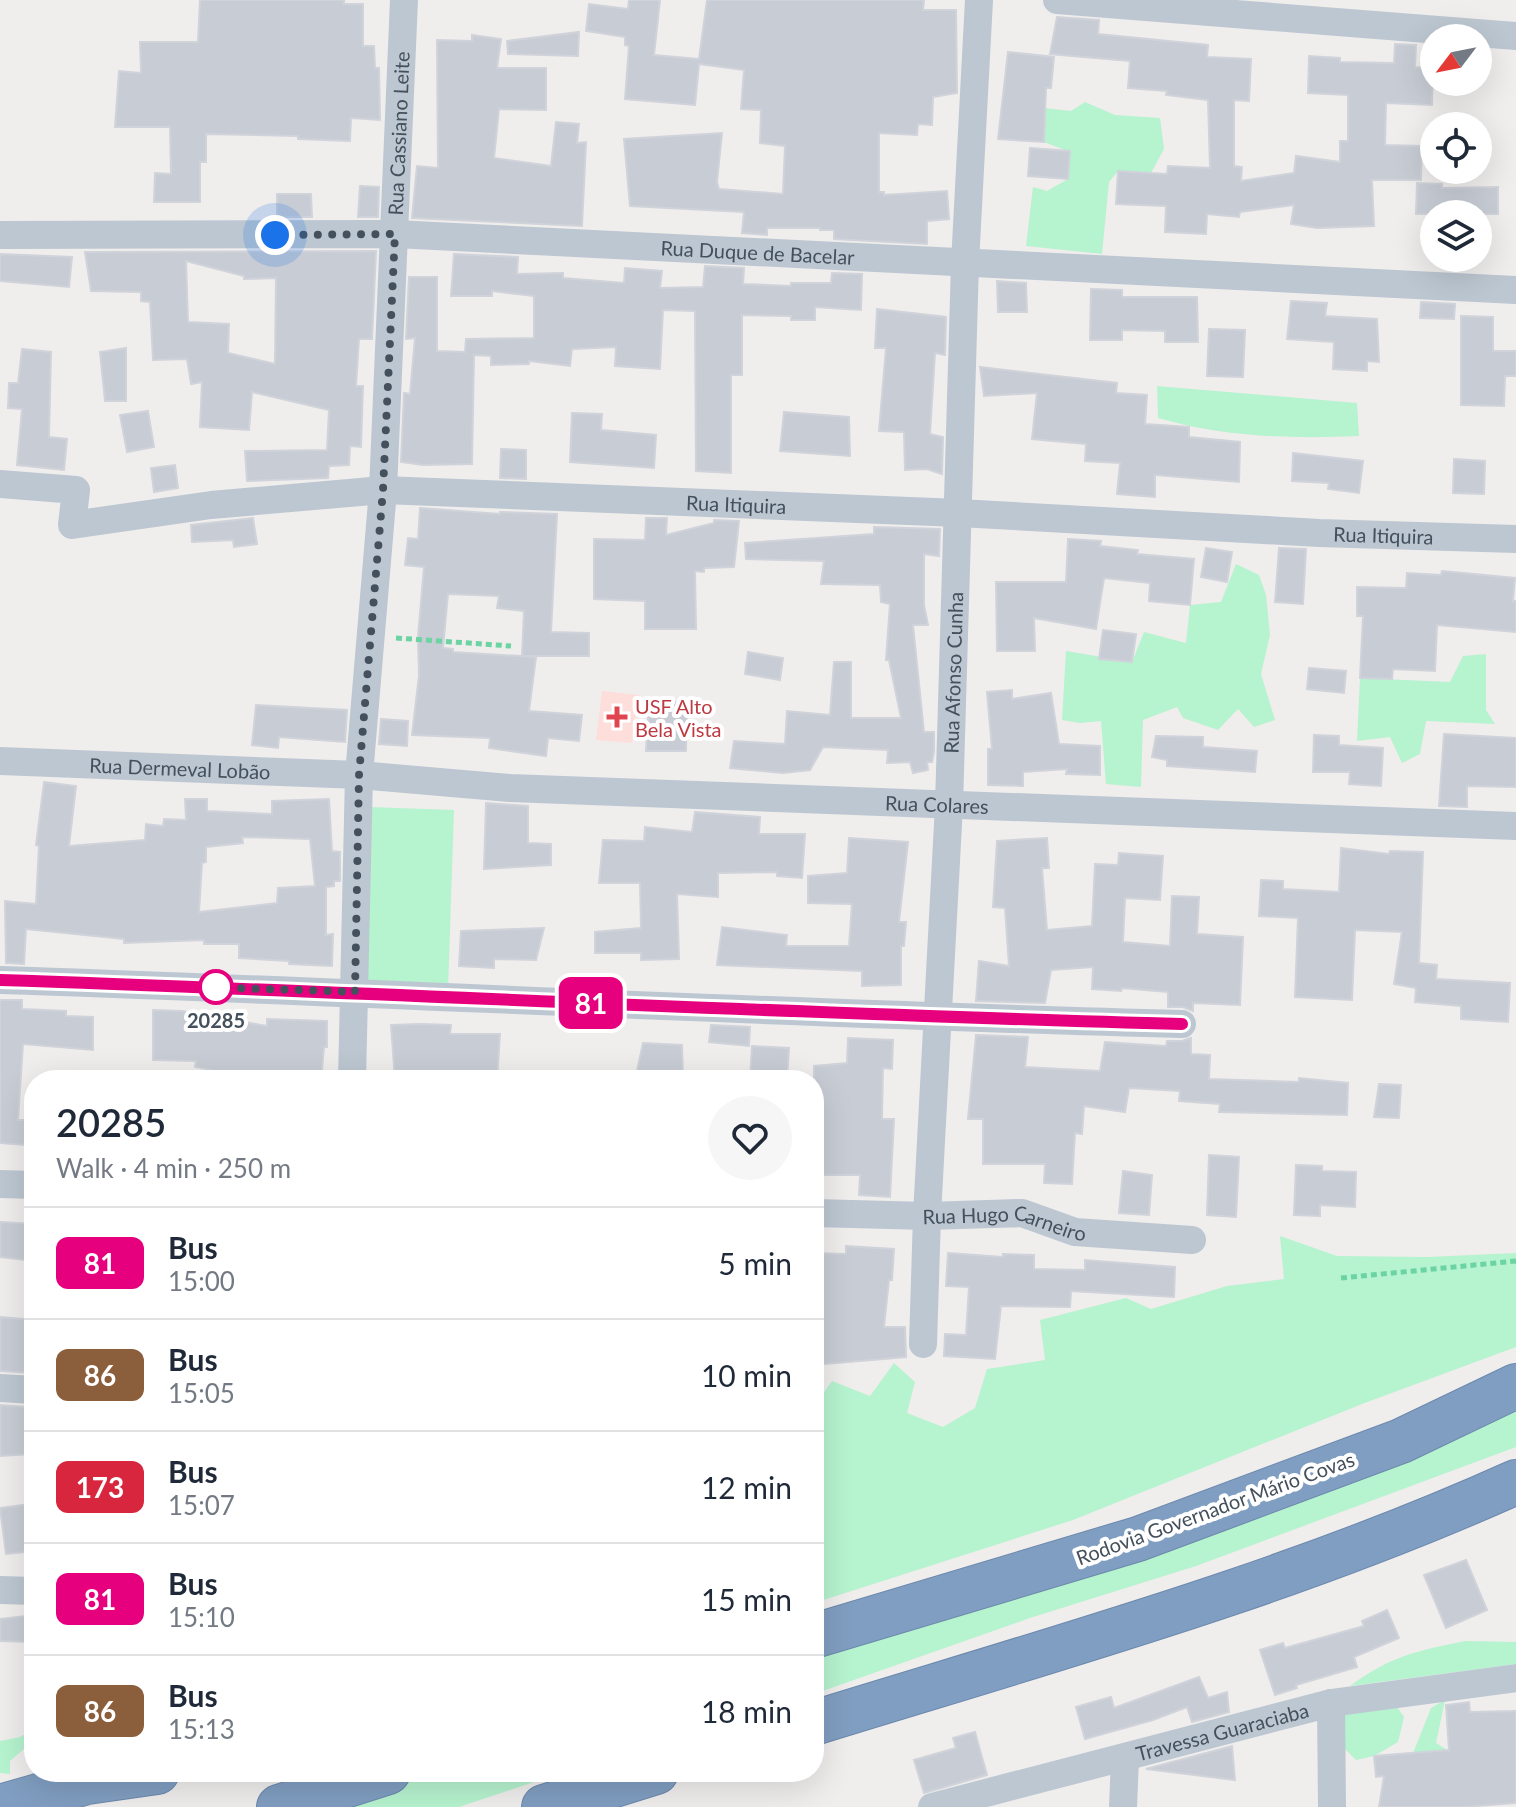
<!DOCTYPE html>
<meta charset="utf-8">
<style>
:root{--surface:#fff;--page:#f6f6f7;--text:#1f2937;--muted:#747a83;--line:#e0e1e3}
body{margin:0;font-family:Lato,sans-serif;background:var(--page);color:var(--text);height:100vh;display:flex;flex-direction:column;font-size:30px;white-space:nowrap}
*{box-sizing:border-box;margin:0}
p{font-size:26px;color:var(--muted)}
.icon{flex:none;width:44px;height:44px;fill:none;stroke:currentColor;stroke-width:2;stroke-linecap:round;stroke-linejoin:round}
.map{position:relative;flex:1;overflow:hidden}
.drawer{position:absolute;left:24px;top:1070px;width:800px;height:712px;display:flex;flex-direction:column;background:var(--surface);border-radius:32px;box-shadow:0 8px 32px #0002}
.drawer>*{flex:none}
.badge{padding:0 16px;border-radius:12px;font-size:28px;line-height:52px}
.needle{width:52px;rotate:238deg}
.fabs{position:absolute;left:1420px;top:24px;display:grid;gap:16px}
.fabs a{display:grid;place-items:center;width:72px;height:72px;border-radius:50%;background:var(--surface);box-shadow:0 8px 32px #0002;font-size:40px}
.you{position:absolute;width:40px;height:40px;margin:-20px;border:6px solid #fff;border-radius:50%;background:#1a73e8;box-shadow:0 0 0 12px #1a73e833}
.map>.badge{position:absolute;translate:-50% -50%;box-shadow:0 0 0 4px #fff}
.round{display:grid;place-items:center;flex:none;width:84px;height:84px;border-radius:42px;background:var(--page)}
.headline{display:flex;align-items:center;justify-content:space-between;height:136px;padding:0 32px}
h1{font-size:38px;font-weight:600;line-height:60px}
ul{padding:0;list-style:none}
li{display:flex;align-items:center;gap:24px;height:112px;padding:0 32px;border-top:2px solid var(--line)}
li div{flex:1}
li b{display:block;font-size:30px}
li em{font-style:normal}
li .badge{min-width:88px;font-weight:700;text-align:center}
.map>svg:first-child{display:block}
.medical{fill:#fddeda}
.green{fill:#b6f3cf}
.building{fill:#c8ccd4;stroke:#d0d3da;stroke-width:2;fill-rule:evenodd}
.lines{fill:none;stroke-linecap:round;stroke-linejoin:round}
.highway-casing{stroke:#6b89ad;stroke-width:46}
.path{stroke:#6cd3a2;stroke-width:5;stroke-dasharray:6 4;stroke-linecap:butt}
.street{stroke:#bcc7d1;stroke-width:28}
.highway{stroke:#809ec1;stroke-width:44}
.line-casing{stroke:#fff;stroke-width:18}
.line{stroke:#e6007e;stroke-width:12}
.walk{stroke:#44505c;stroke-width:8;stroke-dasharray:0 14.4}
.health-dot{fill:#e0444e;stroke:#fff;stroke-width:3}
.stop-dot{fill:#fff;stroke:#e6007e;stroke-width:4}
.labels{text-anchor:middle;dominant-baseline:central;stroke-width:8;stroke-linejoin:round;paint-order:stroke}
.street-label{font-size:20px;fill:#44505c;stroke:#fff}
.health-label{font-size:20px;fill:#be3a42;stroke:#fff;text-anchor:start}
.stop-label{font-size:20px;font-weight:bold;fill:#44505c;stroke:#fff}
</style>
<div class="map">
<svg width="1516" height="1807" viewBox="0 0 1516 1807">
<rect width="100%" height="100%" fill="#f0eded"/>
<path class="medical" d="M602 691 639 695 632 743 596 740Z"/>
<g class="green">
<path d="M1085 102 1115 115 1160 118 1164 149 1151 173 1118 171 1109 182 1102 254 1026 246 1033 187 1047 191 1068 179 1070 152 1044 142 1035 107 1071 111Z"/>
<path d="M1157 386 1357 403 1359 436C1291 439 1224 437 1158 418Z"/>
<path d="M1236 564 1259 575 1266 595 1270 635 1261 674 1275 720 1254 727 1238 709 1218 730 1183 718 1177 707 1143 720 1141 787 1106 784 1101 721 1080 723 1062 720 1066 651 1132 662 1144 632 1186 643 1190 605 1221 602Z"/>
<path d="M1486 654V710L1495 724 1426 721 1420 754 1402 763 1390 737 1357 741 1360 678 1450 682 1463 656Z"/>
<path d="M369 807 454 810 448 990 363 987Z"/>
<path d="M1280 1236 1337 1256 1427 1257 1516 1253V1347L1362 1404 1073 1520 814 1603V1406L832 1381 870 1396 894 1363 915 1382 907 1413 943 1427 975 1408 987 1369 1045 1360 1040 1320 1126 1298 1151 1309 1227 1286 1284 1279Z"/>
<path d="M1516 1395V1447L1196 1566 1030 1618 814 1694V1641Z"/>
<path d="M1465 1641 1516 1642V1664L1350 1686C1393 1655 1414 1652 1465 1641Z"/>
<path d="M1445 1700 1436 1743 1449 1751 1413 1753 1431 1708Z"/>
<path d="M1395 1704 1404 1717 1398 1742 1374 1756 1356 1760 1340 1744 1338 1711Z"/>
<path d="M34 1729V1759L32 1742 10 1761V1774L0 1773V1741L20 1737Z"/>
<path d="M384 1772H564L459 1807H261Z"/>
</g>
<g class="building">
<path d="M200 0H344V4H363V46H374L375 68H379L380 120 351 118 350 141 298 139V136L206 134V162H200V202H154L155 173 171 174 170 127H115L119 71 141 73 140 42H198Z"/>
<path d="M629 0H660L654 55 699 59 707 0H924L923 10H956L957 93 933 97 932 125 918 124 917 135 879 133V192H884V195L947 191 949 219 927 221V244L834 239V230H820V228H767V235L742 233 744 212 630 206 624 139 722 133 717 182 719 189 783 194 785 146 760 143 761 110 741 109 744 70 699 64 695 105 625 99 629 46 625 45V37L586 31 589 4 628 9Z"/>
<path d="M1057 17 1099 20 1098 34 1208 45 1207 57 1251 59 1249 101 1234 100V166L1242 167 1241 181 1294 173 1296 156 1340 162V141H1348V95L1308 93 1309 56 1340 58V62L1394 63 1395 44 1416 45 1415 67 1433 68 1432 105 1386 103 1385 145 1422 146 1421 180H1372L1374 226 1317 228 1291 224 1294 205 1240 212 1239 217 1207 214 1206 234 1165 232 1166 206 1116 204 1118 171 1167 174 1168 166 1210 168 1208 100 1166 95 1167 91 1128 88 1130 61 1050 54Z"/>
<path d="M579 32 578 56 508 54 507 41Z"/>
<path d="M472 35 501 39 497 68H546V110L499 109 494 158 551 166 556 122 579 124 577 143 586 142 582 226 412 218 417 166 438 168 437 40 472 41Z"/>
<path d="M1008 52 1054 57 1051 88H1046L1044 142 998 139Z"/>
<path d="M1030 148 1070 151 1068 179 1028 176Z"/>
<path d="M1417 183 1442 184V188L1498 187V214H1416Z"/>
<path d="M360 186 379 187 378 217H358Z"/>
<path d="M277 194H311L312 217H277Z"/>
<path d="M376 251 372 339H359L356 386H363L361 447 350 446 349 465 329 466 328 478 247 481 245 451 327 450 329 410 252 392 249 430 200 427 202 382 191 384 187 359 153 360 150 302 141 301V292L91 291 85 252ZM186 261 244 276V279L276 278 275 364 228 353 229 324 188 322Z"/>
<path d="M0 254 72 257 69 287 0 281Z"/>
<path d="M454 254 518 257 517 274 563 273V278L624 283 625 268 662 271 660 288 703 287 705 266 744 268 743 284 791 286V283H831L832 273 862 274 861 310 815 307V320H791V316L742 315V375H731V473L696 471 695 311 663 310 660 369 615 366 616 347 572 349 570 366 529 361V364L491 365V356L474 355 472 464 423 465 401 462 404 393 410 394 415 338 406 339 409 277H437V351L465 352 466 339 534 338V296L492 291V296H451Z"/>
<path d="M997 281 1026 283 1027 312H998Z"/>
<path d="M1091 289 1122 290V297H1197L1198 342H1165V331L1122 330V340H1090Z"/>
<path d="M1291 301 1327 303 1325 316 1377 319 1379 362 1367 361V371L1333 369 1334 342 1287 339Z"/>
<path d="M1421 302 1455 304 1454 319 1420 318Z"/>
<path d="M877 309 946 317 945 355 935 353 930 434 943 437 942 474 927 469 905 470 904 432 879 431 886 348H875Z"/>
<path d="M1461 316 1493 317V351H1516V376H1505L1504 406 1461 405Z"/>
<path d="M1209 329 1245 330 1243 377 1207 376Z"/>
<path d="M126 348V401H105L100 352Z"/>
<path d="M22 349 51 352 49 437 67 439 64 470 17 465 22 409 8 408 9 383H18Z"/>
<path d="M980 367 1117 383 1116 393 1147 395 1145 424 1189 427V437L1240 442 1239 482 1155 475V497L1117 494 1120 463 1085 461 1086 444 1032 439 1037 393 984 396Z"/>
<path d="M148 411 154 447 127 452 120 415Z"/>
<path d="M784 412 849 417 850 456 780 451Z"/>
<path d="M572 413 602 414 601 430 656 435 654 468 570 462Z"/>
<path d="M501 449 526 450V479L500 478Z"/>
<path d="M1293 453 1363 461 1359 493 1328 489 1329 483 1292 481Z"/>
<path d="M1454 459 1485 461 1484 494 1453 493Z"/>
<path d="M175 465 178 488 154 492 151 468Z"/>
<path d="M420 508 500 514V512L557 514 551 632 589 633V656H522L524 611 497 608 499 596 448 594 443 648 453 649V652L536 657 529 711 582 715 579 741 548 738 546 756 489 748 490 738 412 735 419 675 418 637 424 567 405 565 408 538 418 539Z"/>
<path d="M253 518 257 544 234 547 233 540 192 542 191 525Z"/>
<path d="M646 518H667L666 535 714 523V520L739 521 734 567 704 568V572L695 571 696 629H645V601L594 599V539L645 540Z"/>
<path d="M874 527 940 529 939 556 924 554V605L928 625H913L924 732H934V752L932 762H927L928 770 913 773 910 762 887 763 888 750 823 747 810 770 783 773 730 768 734 741 785 744 787 711 830 715 834 662H851V718H901L889 660H886L890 604 881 602 880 585 821 584 824 561 746 559 745 543 874 534Z"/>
<path d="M1068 539 1101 541 1100 546 1138 550 1137 554 1194 559 1190 605 1149 601 1150 583 1104 578 1096 629 1034 618 1035 651H997L996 582H1066Z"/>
<path d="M1206 548 1232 552 1227 582 1201 577Z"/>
<path d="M1279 548 1306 549 1303 604 1275 602Z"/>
<path d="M1442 571 1515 578 1513 601H1516V632L1437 625 1435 671 1393 669 1392 679 1360 678 1363 616H1357V587L1406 588 1407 573 1441 575Z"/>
<path d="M1103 630 1136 634 1132 662 1099 659Z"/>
<path d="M748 652 783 658 780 680 745 674Z"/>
<path d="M1309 668 1346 671 1344 693 1307 689Z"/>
<path d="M1012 690V699L1051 693 1059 744 1100 746V775L1066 774 1067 769 1023 772V786L988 785V749H992L987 692Z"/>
<path d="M649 700 687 703 686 751H646Z"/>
<path d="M256 705 347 710 345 742 279 737 278 748 252 745Z"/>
<path d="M381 719 408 721 407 746 379 744Z"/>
<path d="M1444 734 1516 738V787L1467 786V807L1439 806Z"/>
<path d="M1314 735 1339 736V745L1383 748 1381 786 1349 784 1350 772H1313Z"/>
<path d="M1156 736 1203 737V747L1257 751 1255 772 1167 766V760L1152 757Z"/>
<path d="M44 782 76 786 69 846 145 840 146 824 163 826 164 819 186 820 185 799H207V811L272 814V801L329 799 332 851 340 852V881H334V886L326 887V935L333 934 332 966 289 964V961L239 958V944H204V940L124 943V939L26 929 24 964 6 963 5 901 36 904 39 846 36 845ZM242 837 310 839 315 886 278 888 277 903 199 912 202 863 206 862V847L243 843Z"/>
<path d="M486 803 528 806V843L551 844V865L484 869Z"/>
<path d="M695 812 760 817 759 834H805L802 878 777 876V872L718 873V897L677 894 679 959 641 960V953H595V932L641 928 640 883H599L603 840 644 841 645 827 692 832Z"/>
<path d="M849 838 908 842 899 922H906L904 946H901V985L862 986V971L717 965 722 927 787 935 786 946H849L852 904 808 903V876L847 873Z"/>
<path d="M1047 838 1049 868H1042L1047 930 1092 926 1095 864 1118 865 1119 853 1163 856 1160 900 1125 898 1123 942 1170 946 1172 896 1199 897 1197 934 1243 937 1240 1005 1193 1003V1011L1183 1007H1168V992L1122 988 1121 991 1092 989 1093 967 1051 970 1045 1003 976 1001 979 961 1009 966 1005 908 993 907 997 841Z"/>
<path d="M1341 848 1389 854 1390 851 1423 852 1419 963 1437 965 1436 979 1510 983 1508 1022 1461 1019V1006L1415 1002 1416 988 1394 984 1402 932 1355 930 1352 1000 1295 997 1298 918 1259 916 1261 880 1283 881V889L1339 892Z"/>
<path d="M544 928 536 960 494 959V968L459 966 461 931Z"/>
<path d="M0 1000H22V1009L66 1011V1016L93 1017V1050L23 1044 18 1120H26L25 1145 0 1143Z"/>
<path d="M153 1010 182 1011 267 1026V1019L327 1021V1047H324L321 1080 258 1078 195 1067 196 1061 153 1060Z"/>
<path d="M421 1024 451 1025 450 1034H500L497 1080H395L391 1025Z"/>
<path d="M711 1025 750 1027 749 1046 709 1042Z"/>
<path d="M976 1035 1028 1037 1025 1067 1100 1071 1105 1042 1166 1046 1167 1041H1182L1191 1038V1054L1210 1055 1209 1079 1299 1082V1078L1348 1083 1347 1115 1219 1112 1220 1104 1179 1101 1180 1091 1129 1088 1125 1112 1084 1106 1082 1134 1075 1133 1072 1184 1044 1183 1045 1164H983V1119H968Z"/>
<path d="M848 1038 893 1040 892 1069 883 1068 882 1119H894L890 1197 859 1195 860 1175H814V1066L847 1063Z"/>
<path d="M643 1043 682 1045 683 1080H635Z"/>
<path d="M752 1046 789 1048 787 1080H750Z"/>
<path d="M1379 1084 1401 1085 1399 1118 1374 1117Z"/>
<path d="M1209 1155 1239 1157 1236 1217 1207 1215Z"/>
<path d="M1296 1165 1322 1166V1171L1356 1172 1355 1207 1320 1205V1216L1294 1215Z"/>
<path d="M1123 1171 1152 1175 1149 1215 1119 1213Z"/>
<path d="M0 1222 34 1224V1261L0 1257Z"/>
<path d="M846 1246 894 1249 892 1280H889L884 1327H905L906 1357 814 1365V1253L846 1254Z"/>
<path d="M948 1253 1003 1257V1254L1034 1255V1269L1085 1270V1260L1175 1267 1174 1297 1071 1291 1070 1307 1001 1306 995 1359 944 1356 945 1334 966 1335 969 1287 946 1286Z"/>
<path d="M0 1317 34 1320V1373L0 1371Z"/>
<path d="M0 1405 26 1407 30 1454 0 1456Z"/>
<path d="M31 1504 34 1551 6 1554 0 1508Z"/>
<path d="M1466 1560 1487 1610 1446 1628 1424 1575Z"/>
<path d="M1387 1610 1399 1638 1354 1657 1357 1667 1296 1685 1297 1688 1275 1695 1260 1650 1283 1643 1285 1648 1364 1626 1362 1621Z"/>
<path d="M34 1615V1642L0 1641V1619Z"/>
<path d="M1199 1677 1208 1698 1227 1692 1229 1712 1192 1722 1187 1707 1153 1720 1085 1739 1076 1707 1111 1697 1114 1708Z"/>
<path d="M1469 1702 1470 1712 1516 1711V1803L1463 1807H1379L1384 1776 1376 1777 1374 1756 1449 1750 1446 1705Z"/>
<path d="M975 1732 987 1775 924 1793 914 1760 956 1748 953 1738Z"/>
<path d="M1232 1746 1235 1780 1146 1769Z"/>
</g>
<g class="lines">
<defs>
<g id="highway">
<path d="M814 1636 1138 1539 1401 1441 1516 1386"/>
<path d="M814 1723C1050 1650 1290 1584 1516 1482"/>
<path d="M0 1807 87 1782 157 1772"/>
<path d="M279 1807 388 1772"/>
<path d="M544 1807 656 1772"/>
</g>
</defs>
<use href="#highway" class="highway-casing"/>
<g class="path">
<path d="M396 638 511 646"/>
<path d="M1341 1278 1516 1261"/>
</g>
<g class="street">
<path d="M1057 0 1516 36"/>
<path id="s1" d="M0 235 395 234 1516 290"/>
<path id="s2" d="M0 484 76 490 72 525 211 505 383 490 959 513 1319 533 1516 539"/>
<path id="s3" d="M0 761 359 775 510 788 1516 826"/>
<path d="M0 980C394 993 788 1014 1182 1024"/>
<path id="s4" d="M352 1080 359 775 383 490 404 0"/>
<path d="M0 1184 34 1185"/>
<path id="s5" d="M814 1213 927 1216 1022 1213 1075 1232 1192 1240"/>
<path id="s6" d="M923 1344 927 1216 949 805 965 263 979 0"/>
<path d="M0 1388 34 1390"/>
<path d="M0 1590 34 1591"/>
<path d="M1331 1703 1332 1807"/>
<path id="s7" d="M932 1807 1331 1703 1516 1678"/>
<path d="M1123 1807 1125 1758"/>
</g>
<use href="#highway" class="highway"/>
</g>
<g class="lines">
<defs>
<path id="line" d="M0 980C394 993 788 1014 1182 1024"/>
</defs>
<use href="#line" class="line-casing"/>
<use href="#line" class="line"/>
<path class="walk" d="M216 987H207L355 992 359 775 383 490 395 234 275 235"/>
</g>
<path class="health-dot" d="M613 705h8v8h8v8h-8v8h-8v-8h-8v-8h8z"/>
<circle class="stop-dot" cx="216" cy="987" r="16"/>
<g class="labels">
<g class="street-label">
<text stroke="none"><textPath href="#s4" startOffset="948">Rua Cassiano Leite</textPath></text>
<text stroke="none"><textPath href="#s1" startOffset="758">Rua Duque de Bacelar</textPath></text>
<text stroke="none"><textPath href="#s2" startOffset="778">Rua Itiquira</textPath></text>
<text stroke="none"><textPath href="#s2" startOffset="1426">Rua Itiquira</textPath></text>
<text stroke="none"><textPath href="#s6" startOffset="672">Rua Afonso Cunha</textPath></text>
<text stroke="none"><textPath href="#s3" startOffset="180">Rua Dermeval Lobão</textPath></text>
<text stroke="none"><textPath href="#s3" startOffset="938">Rua Colares</textPath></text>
<text stroke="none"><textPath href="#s5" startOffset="192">Rua Hugo Carneiro</textPath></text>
<text transform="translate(1215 1508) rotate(-20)">Rodovia Governador Mário Covas</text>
<text stroke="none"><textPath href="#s7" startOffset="300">Travessa Guaraciaba</textPath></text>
</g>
<g class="health-label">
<text x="635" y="706">USF Alto<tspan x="635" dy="23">Bela Vista</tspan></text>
</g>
<g class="stop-label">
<text x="216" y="1020">20285</text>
</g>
</g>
</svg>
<div class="fabs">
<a><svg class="needle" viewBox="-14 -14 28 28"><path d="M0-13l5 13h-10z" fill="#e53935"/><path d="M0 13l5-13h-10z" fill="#747a83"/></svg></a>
<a><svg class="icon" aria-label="locate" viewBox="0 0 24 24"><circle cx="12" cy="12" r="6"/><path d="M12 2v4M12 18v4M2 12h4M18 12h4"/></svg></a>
<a><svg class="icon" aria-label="layers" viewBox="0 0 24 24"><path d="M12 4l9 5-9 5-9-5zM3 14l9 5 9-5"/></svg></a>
</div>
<div class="you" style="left:275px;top:235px"></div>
<b class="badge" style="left:591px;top:1003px;background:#e6007e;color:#fff">81</b>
<section class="drawer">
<div class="headline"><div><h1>20285</h1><p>Walk · 4 min · 250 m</p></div><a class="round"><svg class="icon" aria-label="heart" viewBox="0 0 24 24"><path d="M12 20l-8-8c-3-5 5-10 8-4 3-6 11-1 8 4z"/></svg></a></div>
<ul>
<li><span class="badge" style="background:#e6007e;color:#fff">81</span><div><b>Bus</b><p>15:00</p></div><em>5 min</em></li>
<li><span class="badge" style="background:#8b5e3c;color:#fff">86</span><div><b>Bus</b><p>15:05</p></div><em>10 min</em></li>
<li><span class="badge" style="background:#d7263d;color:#fff">173</span><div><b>Bus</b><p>15:07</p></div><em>12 min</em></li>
<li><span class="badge" style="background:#e6007e;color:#fff">81</span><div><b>Bus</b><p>15:10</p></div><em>15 min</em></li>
<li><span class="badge" style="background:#8b5e3c;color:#fff">86</span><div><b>Bus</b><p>15:13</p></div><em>18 min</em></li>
</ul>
</section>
</div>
